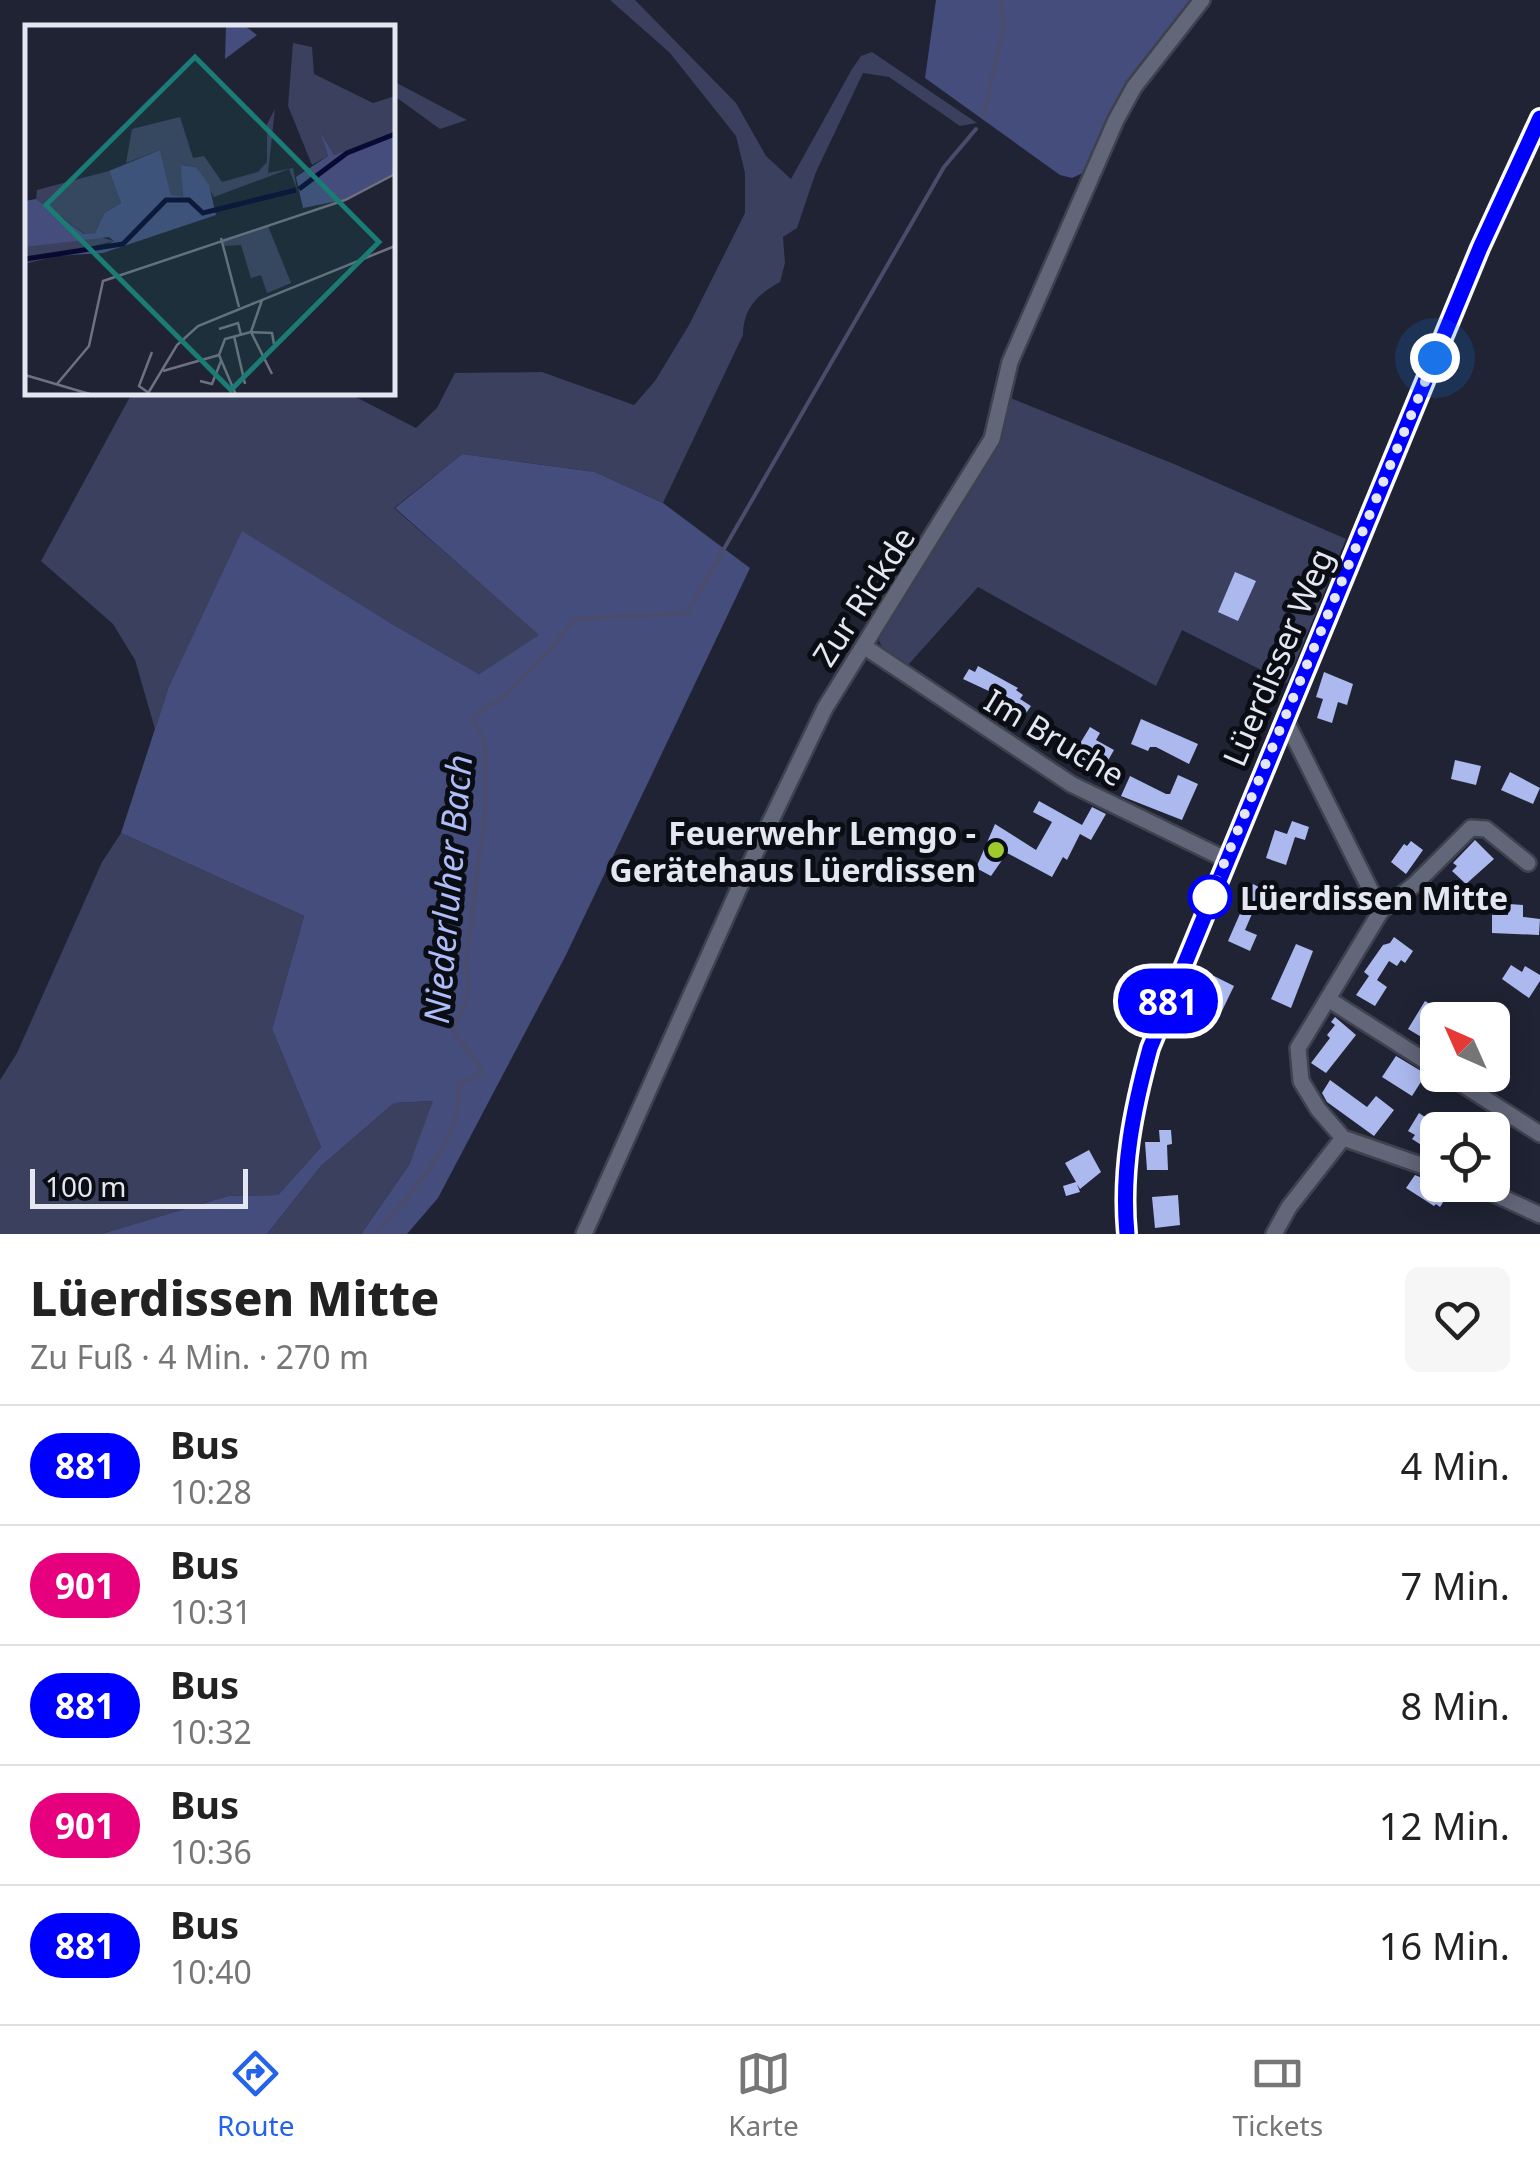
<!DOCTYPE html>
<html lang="de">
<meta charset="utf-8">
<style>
:root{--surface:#fff;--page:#f6f6f6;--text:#222;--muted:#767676;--line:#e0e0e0;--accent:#2563eb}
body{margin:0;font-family:"Noto Sans",sans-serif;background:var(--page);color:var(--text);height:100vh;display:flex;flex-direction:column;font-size:38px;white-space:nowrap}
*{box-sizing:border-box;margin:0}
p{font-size:32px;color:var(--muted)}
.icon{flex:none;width:55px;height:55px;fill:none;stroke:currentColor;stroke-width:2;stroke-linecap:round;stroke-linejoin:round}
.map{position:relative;height:1234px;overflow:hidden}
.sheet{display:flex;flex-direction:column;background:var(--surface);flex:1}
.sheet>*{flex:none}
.badge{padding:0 20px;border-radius:32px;font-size:35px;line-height:65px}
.needle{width:65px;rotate:315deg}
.tools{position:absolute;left:1420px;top:1002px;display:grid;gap:20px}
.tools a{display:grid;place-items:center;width:90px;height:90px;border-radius:15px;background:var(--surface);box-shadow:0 5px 25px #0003;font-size:50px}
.scale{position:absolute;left:30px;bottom:25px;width:218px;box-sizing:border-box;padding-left:10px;border:5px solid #e4e7f2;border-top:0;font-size:28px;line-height:35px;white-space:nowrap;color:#e4e7f2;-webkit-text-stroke:8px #0b0d14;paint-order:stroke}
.you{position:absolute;width:50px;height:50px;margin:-25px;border:8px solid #fff;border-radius:50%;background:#1a73e8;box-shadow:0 0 0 15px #1a73e833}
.map>.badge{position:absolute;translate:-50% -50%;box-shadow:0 0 0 5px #fff}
.round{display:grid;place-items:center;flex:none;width:105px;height:105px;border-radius:15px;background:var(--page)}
.overview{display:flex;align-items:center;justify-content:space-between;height:170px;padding:0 30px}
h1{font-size:48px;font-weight:800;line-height:75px}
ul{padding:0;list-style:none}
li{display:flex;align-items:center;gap:30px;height:120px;padding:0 30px;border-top:2px solid var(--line)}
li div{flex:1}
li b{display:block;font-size:38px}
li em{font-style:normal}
li .badge{min-width:110px;font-weight:700;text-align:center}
.tabs{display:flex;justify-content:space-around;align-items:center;height:140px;border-top:2px solid var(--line);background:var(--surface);font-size:28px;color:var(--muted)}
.tabs a{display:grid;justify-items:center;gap:5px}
.tabs .selected{color:var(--accent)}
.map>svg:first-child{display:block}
.green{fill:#3a405d}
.forest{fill:#444d7b}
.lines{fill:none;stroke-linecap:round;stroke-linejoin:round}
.stream{stroke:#4b4c6b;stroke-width:4}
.building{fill:#acb9ee}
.minor-casing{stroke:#3e414e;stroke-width:20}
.major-casing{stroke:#3e414e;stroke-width:22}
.minor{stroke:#626679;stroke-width:15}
.major{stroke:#747fb1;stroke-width:18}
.line-casing{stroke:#fff;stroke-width:22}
.line{stroke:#00f;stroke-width:15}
.walk{stroke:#e4e7f2;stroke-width:10;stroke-dasharray:0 18}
.poi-dot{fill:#9fca2c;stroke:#0b0d14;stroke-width:4}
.stop-dot{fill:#fff;stroke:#00f;stroke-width:5}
.labels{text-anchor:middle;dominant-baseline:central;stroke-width:10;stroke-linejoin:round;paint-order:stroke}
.street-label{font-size:32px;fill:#e4e7f2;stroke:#0b0d14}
.poi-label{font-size:32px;font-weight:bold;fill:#e4e7f2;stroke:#0b0d14;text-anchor:end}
.stop-label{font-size:32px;font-weight:bold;fill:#e4e7f2;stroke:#0b0d14;text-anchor:start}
.water-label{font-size:35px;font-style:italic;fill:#aebcf7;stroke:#0b0d14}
.inset-river{fill:none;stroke:#090a31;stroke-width:5}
.inset-road{fill:none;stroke:#6e717f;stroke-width:2.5}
.view{fill:#1a7c75;fill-opacity:0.15;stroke:#1a7c75;stroke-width:5}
.inset-edge{fill:none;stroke:#e4e7f2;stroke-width:5}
</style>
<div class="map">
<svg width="1540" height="1234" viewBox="0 0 1540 1234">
<rect width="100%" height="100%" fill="#1f2333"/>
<g class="green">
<path d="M610 0H635L736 103 766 156 791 179 852 69 861 56 872 52 977 123 960 126 889 77 863 73 816 172 797 228 783 237 785 263 780 282C758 294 743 308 743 335L663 503 595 472 462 454 394 508 540 635 479 674 387 621 168 689 155 729 135 660 113 624 41 561 132 393H348L416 428 437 408 455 373 542 372 634 405 655 381 689 325 745 213V173L736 136 670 53Z"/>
<path d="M393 81 467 120 440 129 393 95Z"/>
<path d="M1008 397 1174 464 1346 539 1287 683 1182 630 1156 686 978 587 908 665 884 651 879 641 882 631 967 496 999 438Z"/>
<path d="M121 833 304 916 272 1029 321 1147 278 1195 228 1196 101 1234H0V1080L17 1053 102 862Z"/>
<path d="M434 1101 409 1165 361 1234H267L321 1166 394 1103Z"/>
</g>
<g class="forest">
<path d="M936 0H1197L1085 172 1072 178 1060 175 925 78Z"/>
<path d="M462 454 595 472 663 503 750 568 566 955 438 1198 407 1234H361L409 1165 433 1101 394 1103 321 1166 267 1234H101L228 1196 278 1195 321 1147 272 1029 304 916 121 833 168 689 242 531 387 621 479 674 539 635 395 508Z"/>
</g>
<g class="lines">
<g class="stream">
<path d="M984 114 1004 26 1001 0"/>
<path d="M374 1234C408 1197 465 1139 458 1086L481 1074 480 1066 453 1031C456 1021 460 1015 464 1007 471 994 468 977 466 963L486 805 485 744 473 719 475 714C509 701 551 647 576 619L687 613 944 167 976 129"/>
</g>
</g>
<g class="building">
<path d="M1235 572 1256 581 1238 621 1218 612Z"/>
<path d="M978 666 1018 688 1016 690 1023 695 1020 699 1031 706 1022 719 1003 707 1008 700 963 679 969 669 975 672Z"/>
<path d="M1324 672 1353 684 1347 705 1338 702 1332 723 1317 718 1323 699 1316 697Z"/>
<path d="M1141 719 1198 744 1189 764 1156 747H1150L1148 751 1131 744Z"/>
<path d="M1090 727 1100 733 1096 740 1114 750 1102 771 1083 761 1081 766 1070 760Z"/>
<path d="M1455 760 1481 766 1476 785 1451 779Z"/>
<path d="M1510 772 1540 788 1533 804 1501 790Z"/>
<path d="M1178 775 1198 784 1182 820 1121 796 1130 776 1166 794H1170Z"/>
<path d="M1039 801 1082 825 1092 807 1106 814 1091 840 1080 834 1067 860 1063 857 1052 877 1007 853 991 876 976 868 995 824 1036 850 1052 822 1033 812Z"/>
<path d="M1292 821 1309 827 1305 840 1295 837 1286 865 1266 858 1275 830 1287 834Z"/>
<path d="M1475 840 1494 859 1466 884 1452 871 1457 866 1453 863Z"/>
<path d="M1411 841 1423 850 1406 874 1391 862 1404 844 1407 846Z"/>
<path d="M1253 884 1275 895 1267 912 1255 907 1245 930 1257 935 1250 951 1228 941Z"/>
<path d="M1509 904 1523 905V917L1540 919 1539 935 1492 933V915H1508Z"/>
<path d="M1394 937 1413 951 1405 963 1401 960 1397 966 1389 961 1377 980 1387 987 1375 1006 1356 995 1369 976 1364 972 1383 945 1390 943Z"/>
<path d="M1296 944 1313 951 1291 1008 1271 999Z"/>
<path d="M1511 965 1522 972 1525 966 1540 975V981L1529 998 1502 979Z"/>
<path d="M1214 976 1234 986 1219 1017 1199 1008Z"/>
<path d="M1425 1001 1437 1008 1430 1020 1438 1025 1428 1041 1408 1029Z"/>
<path d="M1335 1017 1356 1035 1326 1073 1311 1063 1330 1038 1327 1035 1335 1025 1331 1022Z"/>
<path d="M1396 1056 1426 1074 1412 1096 1382 1077Z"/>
<path d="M1330 1080 1367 1107 1376 1096 1394 1110 1374 1136 1327 1102 1322 1093Z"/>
<path d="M1419 1113 1440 1127 1426 1148 1412 1139 1415 1135 1408 1131Z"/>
<path d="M1159 1130H1171L1172 1144 1167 1145 1168 1170H1147L1145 1142H1160Z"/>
<path d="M1089 1150 1101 1172 1080 1189 1077 1184 1080 1192 1066 1196 1063 1186 1076 1182 1065 1163Z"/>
<path d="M1415 1175 1451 1190 1440 1207 1436 1204 1434 1206 1406 1188Z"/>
<path d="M1178 1195 1180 1225 1155 1228 1152 1197Z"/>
</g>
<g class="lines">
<defs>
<g id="minor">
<path d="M865 647 1071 784 1225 859"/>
<path d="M1285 719 1381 911 1298 1048 1301 1081 1318 1109 1343 1138 1438 1171"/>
<path d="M1381 911 1414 885 1471 828 1486 829 1528 863"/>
<path d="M1328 999 1438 1069"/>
<path d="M1448 1075 1540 1134"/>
<path d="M1475 1185 1540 1215"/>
<path d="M584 1234 749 866 825 708 992 439 1010 362 1116 120 1134 87 1202 0"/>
<path d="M1274 1234 1289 1207 1343 1138"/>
</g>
<path id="major" d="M1127 1234C1121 1170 1133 1110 1150 1048L1480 249 1540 118"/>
</defs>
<use href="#minor" class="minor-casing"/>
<use href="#major" class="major-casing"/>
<use href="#minor" class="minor"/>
<use href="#major" class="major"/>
</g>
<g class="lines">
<defs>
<path id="line" d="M1127 1234C1121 1170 1133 1110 1150 1048L1480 248 1540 118"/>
</defs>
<use href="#line" class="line-casing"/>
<use href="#line" class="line"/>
<path class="walk" d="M1210 897 1435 358"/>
</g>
<circle class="poi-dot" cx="996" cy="850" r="10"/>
<circle class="stop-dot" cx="1210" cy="897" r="20"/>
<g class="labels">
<g class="street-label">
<text transform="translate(863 596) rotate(-57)">Zur Rickde</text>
<text transform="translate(1277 657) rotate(-67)">Lüerdisser Weg</text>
<text transform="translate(1055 737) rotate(31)">Im Bruche</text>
</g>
<g class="poi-label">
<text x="976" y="832">Feuerwehr Lemgo -<tspan x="976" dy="37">Gerätehaus Lüerdissen</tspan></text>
</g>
<g class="stop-label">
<text x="1240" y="897">Lüerdissen Mitte</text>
</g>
<g class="water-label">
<text transform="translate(447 889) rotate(-85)">Niederluher Bach</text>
</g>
</g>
<g transform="translate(25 25)">
<rect width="370" height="370" fill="#1f2333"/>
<path d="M268 18 287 22 289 49 348 78 370 71V107L309 131 296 107 303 131 287 140 263 81ZM250 84 243 148 268 143 272 164 264 144 189 172 171 142 157 140 158 173 146 170 135 125 101 138 107 104 155 92 168 133 179 131 197 157 233 147 242 137V99ZM84 146 96 178 79 188 70 208 60 209 11 174 12 165ZM243 201 266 258 242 268 236 250 226 253 216 220 199 221 198 214ZM68 210 89 216 0 239V222Z" fill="#3a405d"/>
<path d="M201 0H219L232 10 200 34ZM295 106 309 130 370 107V148L318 175 278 183 271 152 303 131ZM135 125 146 170 158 172 156 140 171 142 184 160 191 190 78 228 29 231 79 221 89 216 84 212 0 222V176L11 174 59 209 70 208 79 188 96 178 84 146Z" fill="#444d7b"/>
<path class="inset-river" d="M274 164 322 128 370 109M0 234 98 219 141 175H164L178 188 271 165"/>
<path class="inset-road" d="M196 213 214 282M194 304 213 298 216 310M226 307 247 349M226 307 247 308 249 319M209 311 220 359M194 330 200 314 226 307 237 275M194 330 211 370M138 346 194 330M0 350 68 370M175 356 187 359 196 336M32 359 64 321 78 256 320 175 370 149M124 368 114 361 127 327M122 370 152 320 173 301 370 221"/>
<path class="view" d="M170 32 354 217 206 365 21 180Z"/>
<rect width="370" height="370" class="inset-edge"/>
</g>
</svg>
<div class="tools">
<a><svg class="needle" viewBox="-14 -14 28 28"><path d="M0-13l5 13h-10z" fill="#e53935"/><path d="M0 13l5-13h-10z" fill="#767676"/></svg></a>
<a><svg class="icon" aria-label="locate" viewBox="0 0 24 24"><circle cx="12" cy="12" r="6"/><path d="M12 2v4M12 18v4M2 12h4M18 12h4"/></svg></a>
</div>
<div class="scale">100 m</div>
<div class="you" style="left:1435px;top:358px"></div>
<b class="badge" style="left:1168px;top:1001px;background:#00f;color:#fff">881</b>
</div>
<section class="sheet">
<div class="overview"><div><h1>Lüerdissen Mitte</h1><p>Zu Fuß · 4 Min. · 270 m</p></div><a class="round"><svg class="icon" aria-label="heart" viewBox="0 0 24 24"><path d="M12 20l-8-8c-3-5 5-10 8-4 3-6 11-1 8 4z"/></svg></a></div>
<ul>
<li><span class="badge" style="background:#00f;color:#fff">881</span><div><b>Bus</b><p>10:28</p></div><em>4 Min.</em></li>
<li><span class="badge" style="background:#e6007e;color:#fff">901</span><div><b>Bus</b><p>10:31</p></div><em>7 Min.</em></li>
<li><span class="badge" style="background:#00f;color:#fff">881</span><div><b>Bus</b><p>10:32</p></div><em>8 Min.</em></li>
<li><span class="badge" style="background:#e6007e;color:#fff">901</span><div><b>Bus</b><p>10:36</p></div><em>12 Min.</em></li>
<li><span class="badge" style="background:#00f;color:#fff">881</span><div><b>Bus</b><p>10:40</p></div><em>16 Min.</em></li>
</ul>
</section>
<nav class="tabs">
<a class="selected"><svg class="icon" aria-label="directions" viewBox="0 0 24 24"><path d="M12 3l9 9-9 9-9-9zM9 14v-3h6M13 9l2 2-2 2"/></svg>Route</a>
<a><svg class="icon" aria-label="map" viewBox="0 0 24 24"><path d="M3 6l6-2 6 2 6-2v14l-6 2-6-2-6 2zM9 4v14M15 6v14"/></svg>Karte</a>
<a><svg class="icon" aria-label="tickets" viewBox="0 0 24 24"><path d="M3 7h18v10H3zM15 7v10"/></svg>Tickets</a>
</nav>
